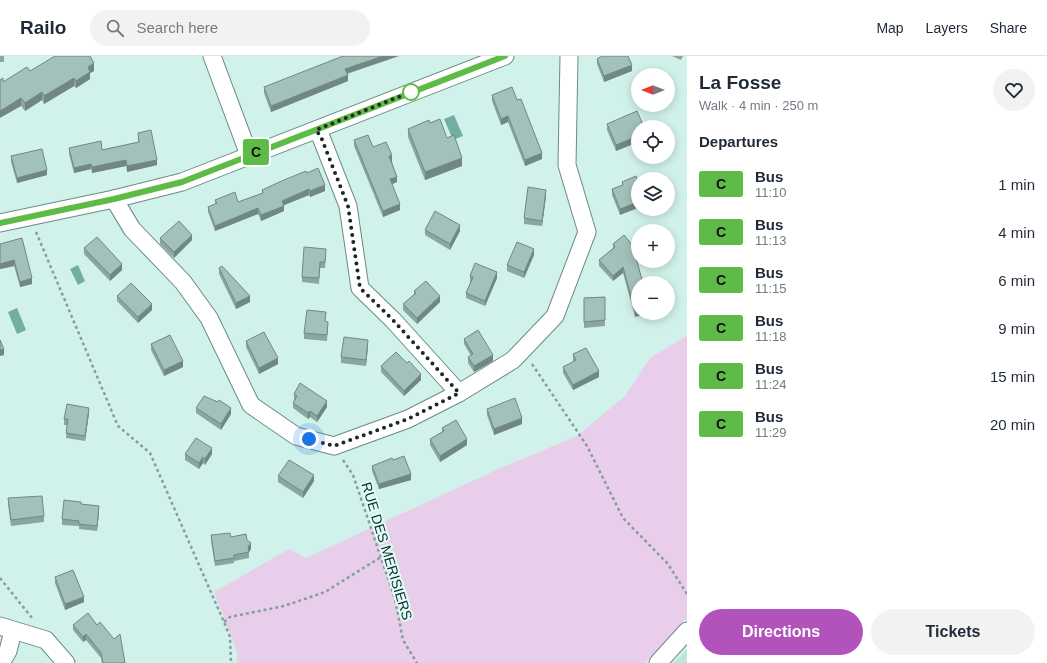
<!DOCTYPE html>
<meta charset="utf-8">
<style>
:root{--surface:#fff;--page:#f2f2f3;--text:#1f2937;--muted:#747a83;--line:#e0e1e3;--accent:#b252bb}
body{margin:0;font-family:Helvetica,sans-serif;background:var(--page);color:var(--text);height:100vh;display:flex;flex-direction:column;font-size:15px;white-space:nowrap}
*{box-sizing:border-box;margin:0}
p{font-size:13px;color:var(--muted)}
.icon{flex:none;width:22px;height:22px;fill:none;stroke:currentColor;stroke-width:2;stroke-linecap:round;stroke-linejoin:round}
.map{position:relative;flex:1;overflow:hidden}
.drawer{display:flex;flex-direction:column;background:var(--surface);width:360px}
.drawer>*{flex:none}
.badge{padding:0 8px;border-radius:3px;font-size:14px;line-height:26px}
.needle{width:26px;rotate:270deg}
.buttons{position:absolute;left:631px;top:12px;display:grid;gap:8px}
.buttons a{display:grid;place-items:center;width:44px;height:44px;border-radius:50%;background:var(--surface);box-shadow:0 2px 10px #0003;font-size:20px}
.you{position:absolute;width:20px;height:20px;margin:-10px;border:3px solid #fff;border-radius:50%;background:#1a73e8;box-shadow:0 0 0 6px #1a73e833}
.map>.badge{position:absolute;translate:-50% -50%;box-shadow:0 0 0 2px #fff}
h2{padding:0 12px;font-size:15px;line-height:36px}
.round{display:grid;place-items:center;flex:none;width:42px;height:42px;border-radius:21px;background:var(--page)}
.head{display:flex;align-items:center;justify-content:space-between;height:68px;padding:0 12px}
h1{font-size:19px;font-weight:600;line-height:30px}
.cta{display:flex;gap:8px;margin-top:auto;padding:8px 12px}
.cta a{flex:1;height:46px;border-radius:24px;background:var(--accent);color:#fff;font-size:16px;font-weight:600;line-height:46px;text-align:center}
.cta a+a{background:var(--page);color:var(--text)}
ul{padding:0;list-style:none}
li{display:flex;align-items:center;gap:12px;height:48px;padding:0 12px}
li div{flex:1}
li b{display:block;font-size:15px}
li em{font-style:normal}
li .badge{min-width:44px;font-weight:700;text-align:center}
header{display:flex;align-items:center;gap:24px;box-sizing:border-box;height:56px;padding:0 20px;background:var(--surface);border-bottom:1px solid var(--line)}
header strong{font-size:19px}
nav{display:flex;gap:22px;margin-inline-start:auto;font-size:14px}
.search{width:280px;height:36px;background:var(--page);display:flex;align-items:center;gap:10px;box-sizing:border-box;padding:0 14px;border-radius:22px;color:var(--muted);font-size:15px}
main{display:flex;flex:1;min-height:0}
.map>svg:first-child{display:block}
.built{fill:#bce5dd}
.green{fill:#e8ceea}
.water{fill:#73ada3}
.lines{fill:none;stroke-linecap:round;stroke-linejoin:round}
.minor-casing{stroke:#6c8a85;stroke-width:19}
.path{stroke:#869e99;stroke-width:2.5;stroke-dasharray:3 3;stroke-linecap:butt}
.minor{stroke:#fff;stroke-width:17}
.wall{fill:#8ba6a1}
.shaded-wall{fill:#718783}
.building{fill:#a2c1bb;stroke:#718783}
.line-casing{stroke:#fff;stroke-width:9}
.line{stroke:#5fbb47;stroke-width:6}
.walk{stroke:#1c2926;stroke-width:4;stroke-dasharray:0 7.2}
.stop-dot{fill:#fff;stroke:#5fbb47;stroke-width:2}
.labels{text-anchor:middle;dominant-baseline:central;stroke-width:4;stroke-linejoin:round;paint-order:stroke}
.street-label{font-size:14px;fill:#1c2926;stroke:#defff9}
</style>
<header>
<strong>Railo</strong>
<div class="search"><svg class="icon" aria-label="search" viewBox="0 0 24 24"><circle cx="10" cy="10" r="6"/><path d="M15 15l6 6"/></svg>Search here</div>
<nav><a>Map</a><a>Layers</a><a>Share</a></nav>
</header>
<main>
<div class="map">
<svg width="687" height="607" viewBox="0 0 687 607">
<rect width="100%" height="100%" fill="#d1f2eb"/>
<path class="built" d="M687 593V607H674Z"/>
<path class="green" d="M687 280V562L645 607H237V596L214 536 289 493 306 502 494 415 577 380 625 340 650 302Z"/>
<g class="water">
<path d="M454 59 463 80 453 84 444 63Z"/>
<path d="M78 209 85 225 78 229 70 213Z"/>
<path d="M17 252 26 274 17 278 8 256Z"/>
</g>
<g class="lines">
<defs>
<g id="minor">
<path d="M212 0 249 99"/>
<path d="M316 74 321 81 348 150 360 232 393 264 459 337"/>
<path d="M114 143 132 173 183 226 209 262 251 349 296 380 334 390 408 363 459 337 513 304 555 260 587 176 567 109 569 0"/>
<path d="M0 167 114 143 182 126 505 0"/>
<path d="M0 570 46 584 66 607"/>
<path d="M1 607 8 595 13 575"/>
<path d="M658 607 687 575"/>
</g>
</defs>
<use href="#minor" class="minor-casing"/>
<g class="path">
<path d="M36 176 118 370 150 397 224 566 230 581 231 607"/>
<path d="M532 308 587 390 623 462 668 508 687 538"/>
<path d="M343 404 353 419 395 543 403 584 417 607"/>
<path d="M0 522 32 562"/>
<path d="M224 566 230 561 284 550 325 536 381 501"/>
</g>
<use href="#minor" class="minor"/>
</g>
<g class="wall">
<rect x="0" y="0" width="4" height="6"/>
<path d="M399 0 347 18 348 25 271 56 264 37V31Z"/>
<path d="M672 0H683L681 4Z"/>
<path d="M597 3 632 15 604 26 597 8Z"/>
<path d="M30 15H94L90 17V23L76 32 74 30 44 48 42 44 25 55 21 50 3 26Z"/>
<path d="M492 39 542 103 525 110 508 66 501 69 492 45Z"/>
<path d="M430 67 447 82 462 110 425 124 408 81V73Z"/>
<path d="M607 68 638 71V86L616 95 607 74Z"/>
<path d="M138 77 157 109 127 116 126 110 92 117 91 113 74 117 69 98V92L102 94 138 86Z"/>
<path d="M354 84 373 91 392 105 397 126 392 128 400 154 383 161 354 90Z"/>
<path d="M11 100 47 119 17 127 11 106Z"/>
<path d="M307 117 325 135 310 141 309 139 284 149V155L261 165 258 158 215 175 208 156V151L215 148V144L238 146 262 137V134Z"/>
<path d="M638 125 620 159 612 139V133L622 130V126Z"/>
<path d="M546 140 542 170 524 168V162Z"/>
<path d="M425 174 460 175 450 194 425 179Z"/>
<path d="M22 182 32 228 20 231 14 210 0 213V188Z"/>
<path d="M160 182 192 184 174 202 160 188Z"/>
<path d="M613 188 638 205H639L637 207 635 261 623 217 613 225 599 210V204L613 192Z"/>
<path d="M84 192 122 214 110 225 84 198Z"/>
<path d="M326 199 325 212H320L319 228 302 226V221Z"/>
<path d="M534 199 524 222 507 215V209Z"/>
<path d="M219 212 250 246 236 253 219 218Z"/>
<path d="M470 220 497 222 485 250 466 242V237L471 226H470Z"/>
<path d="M414 235 440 246 417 268 403 254V248L414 239Z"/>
<path d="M117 240 152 254 138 267 117 245Z"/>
<path d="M605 241V270L584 272V242Z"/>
<path d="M325 265 328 271 327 285 304 283V277Z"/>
<path d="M464 283 493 305 474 316 468 307V301L471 300 464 288Z"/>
<path d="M246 285 278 308 259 318 246 291Z"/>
<path d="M151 288 183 311 164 320 151 294Z"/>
<path d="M368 290 366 310 341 307V301Z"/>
<path d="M573 298 599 321 573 334 563 317V311L574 306 573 304Z"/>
<path d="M381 310 421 324 404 340 381 316Z"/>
<path d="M294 338 327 351 317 366 310 361 308 363 293 352V347L294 344Z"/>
<path d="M196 352 231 358 221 374 196 357Z"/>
<path d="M487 353 522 368 494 379 487 359Z"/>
<path d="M89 357 85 385 66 382 67 369H64V363Z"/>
<path d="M442 372 467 389 440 406 430 389V383L442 376Z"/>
<path d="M185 398H212L205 409 203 407 199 413 185 404Z"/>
<path d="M393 404 411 424 379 433 372 415V410Z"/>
<path d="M278 420 314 425 303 442 278 426Z"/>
<path d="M8 442 44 460V466L11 470 8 448Z"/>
<path d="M81 448 99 456 97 475 79 473V470L62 469V463Z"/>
<path d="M211 479 231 481 247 484 251 493 249 496V502L234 505V507L215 510 211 485Z"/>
<path d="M55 521 84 546 65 554 55 527Z"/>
<path d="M73 569 125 607H102L101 602 86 584 83 586 73 574Z"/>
</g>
<g class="shaded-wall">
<path d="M383 0H399L345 18V13Z"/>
<path d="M94 7V15L90 17V23L76 32V25L88 11Z"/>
<path d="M632 9V15L604 26V20Z"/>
<path d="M348 19V25L271 56V50Z"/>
<path d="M74 22V30L44 48V40Z"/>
<path d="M42 36V44L25 55V47Z"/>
<path d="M21 42V50L0 62V55Z"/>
<path d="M508 60V66L501 69V63Z"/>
<path d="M638 80V86L616 95V89Z"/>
<path d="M542 97V103L525 110V104Z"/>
<path d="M392 99V105L389 106V100Z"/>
<path d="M462 102V110L425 124V116Z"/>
<path d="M126 104V110L92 117V111Z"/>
<path d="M157 104V109L127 116V110Z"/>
<path d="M91 108V113L74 117V112Z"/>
<path d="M47 114V119L17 127V122Z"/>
<path d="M397 121V126L390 129V123Z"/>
<path d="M325 129V135L310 141V135Z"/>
<path d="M309 133V139L282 150V145Z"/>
<path d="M546 134V140L542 170V165Z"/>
<path d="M638 146V152L620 159V153Z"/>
<path d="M400 148V154L383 161V155Z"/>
<path d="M284 150V155L261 165V159Z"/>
<path d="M258 152V158L215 175V170Z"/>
<path d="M460 169V175L450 194V188Z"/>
<path d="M192 179V184L174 202V196Z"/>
<path d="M534 193V199L524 222V216Z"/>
<path d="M638 200V205H639L636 208V202Z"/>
<path d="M14 204V210L0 213V208Z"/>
<path d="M122 208V214L110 225V219Z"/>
<path d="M623 211V217L613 225V220Z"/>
<path d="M497 216V222L485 250V245Z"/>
<path d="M32 222V228L20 231V226Z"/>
<path d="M250 240V246L236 253V247Z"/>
<path d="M440 240V246L417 268V262Z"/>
<path d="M672 244V250L668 251V246Z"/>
<path d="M152 248V254L138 267V261Z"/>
<path d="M635 255H638V257H649L635 261Z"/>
<path d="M368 284V290L366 310V304Z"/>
<path d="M4 293V299L0 300V294Z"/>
<path d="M493 299V305L474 316V310Z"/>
<path d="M278 302V308L259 318V312Z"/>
<path d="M183 305V311L164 320V314Z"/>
<path d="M599 315V321L573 334V329Z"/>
<path d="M421 318V324L404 340V335Z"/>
<path d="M327 345V351L317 366V360Z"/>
<path d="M89 352V357L85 385V380Z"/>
<path d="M231 352V358L221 374V368Z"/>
<path d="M310 355V361L308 363V357Z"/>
<path d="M522 362V368L494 379V373Z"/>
<path d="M467 383V389L440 406V400Z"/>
<path d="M212 392V398L205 409V403Z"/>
<path d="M203 401V407L199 413V407Z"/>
<path d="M411 418V424L379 433V428Z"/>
<path d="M314 419V425L303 442V436Z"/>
<path d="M99 450V456L97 475V470Z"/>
<path d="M251 487V493L248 497V491Z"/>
<path d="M84 541V546L65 554V548Z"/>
<path d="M86 578V584L83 586V581Z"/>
</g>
<g class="building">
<path d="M55 0H90L94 7 88 11 90 16 76 25 74 22 44 40 42 36 25 47 21 42 0 55V24L3 22V26L27 11 30 15Z"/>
<path d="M343 0H383L345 13 348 19 271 50 264 31Z"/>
<path d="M602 0H628L632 9 604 20 597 3Z"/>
<path d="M512 31 517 44 521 43 542 97 525 104 508 60 501 63 492 39Z"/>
<path d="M637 55 644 71H638V80L616 89 607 68Z"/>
<path d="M440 63 447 82 454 79 462 102 425 116 408 73 429 64 430 67Z"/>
<path d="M151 74 157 104 127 110 126 104 92 111 91 108 74 112 69 92 101 85 102 94 139 86 138 77Z"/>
<path d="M368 79 373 91 386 86 392 99 389 100 397 121 390 123 400 148 383 155 354 84Z"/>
<path d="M42 93 47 114 17 122 11 100Z"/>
<path d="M318 112 325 129 310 135 309 133 282 145 284 150 261 159 258 152 215 170 208 151 217 147 215 144 235 136 238 146 263 137 262 134 284 124 306 115 307 117Z"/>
<path d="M636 120 638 125V146L620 153 612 133 623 129 622 126Z"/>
<path d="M528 131 546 134 542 165 524 162Z"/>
<path d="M435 155 460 169 450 188 425 174Z"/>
<path d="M179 165 192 179 174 196 160 182Z"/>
<path d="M624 179 638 196V200L636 202 643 227H638V255H635L623 211 613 220 599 204 615 191 613 188Z"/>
<path d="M97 181 122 208 110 219 84 192Z"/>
<path d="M22 182 32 222 20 226 14 204 0 208V188Z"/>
<path d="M517 186 534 193 524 216 507 209Z"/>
<path d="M304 191 326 193 325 206H320L319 222 302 221Z"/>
<path d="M475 207 497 216 485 245 466 237 473 221 470 220Z"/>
<path d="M222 210 250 240 236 247 219 212Z"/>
<path d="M426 225 440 240 417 262 403 248 416 237 414 235Z"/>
<path d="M131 227 152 248 138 261 117 240Z"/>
<path d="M605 241V264L584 266V242Z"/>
<path d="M668 241H672V244L668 246Z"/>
<path d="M307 254 326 256 325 265 328 266 327 279 304 277Z"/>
<path d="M478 274 493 299 474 310 468 301 473 298 464 283Z"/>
<path d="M264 276 278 302 259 312 246 285Z"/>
<path d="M170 279 183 305 164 314 151 288Z"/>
<path d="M344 281 368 284 366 304 341 301Z"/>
<path d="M0 284 4 293 0 294Z"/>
<path d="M586 292 599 315 573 329 563 311 576 304 573 298Z"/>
<path d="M396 296 407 307 409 305 421 318 404 335 381 310Z"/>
<path d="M300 327 327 345 317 360 310 355 308 357 293 347 297 340 294 338Z"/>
<path d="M204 340 218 346 219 344 231 352 221 368 196 352Z"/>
<path d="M515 342 522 362 494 373 487 353Z"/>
<path d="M67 348 89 352 85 380 66 377 68 363H64Z"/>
<path d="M456 364 467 383 440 400 430 383 444 375 442 372Z"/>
<path d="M196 382 212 392 205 403 203 401 199 407 185 398Z"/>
<path d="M404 400 411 418 379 428 372 410 392 402 393 404Z"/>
<path d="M289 404 314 419 303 436 278 420Z"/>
<path d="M42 440 44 460 11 464 8 442Z"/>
<path d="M64 444 81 446V448L99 450 97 470 79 468V465L62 463Z"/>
<path d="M230 477 231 481 246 478 247 484 251 487 248 491 249 496 234 499V502L215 505 211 479Z"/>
<path d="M73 514 84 541 65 548 55 521Z"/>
<path d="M88 557 97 569 100 566 114 583 120 578 125 607H103L101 597 86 578 83 581 73 569Z"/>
</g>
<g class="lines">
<defs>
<path id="line" d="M0 167 114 143 182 126 505 0"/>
</defs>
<use href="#line" class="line-casing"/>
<use href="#line" class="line"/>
<path class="walk" d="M309 383 334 390 408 363 459 337 393 264 360 232 348 150 321 81 316 74 416 34 411 36"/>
</g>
<circle class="stop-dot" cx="411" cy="36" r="8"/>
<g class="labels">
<g class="street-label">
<text transform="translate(387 495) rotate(73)">RUE DES MERISIERS</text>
</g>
</g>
</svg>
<div class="buttons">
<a><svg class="needle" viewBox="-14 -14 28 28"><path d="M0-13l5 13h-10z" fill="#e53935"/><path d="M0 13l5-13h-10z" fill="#747a83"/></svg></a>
<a><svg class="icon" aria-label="locate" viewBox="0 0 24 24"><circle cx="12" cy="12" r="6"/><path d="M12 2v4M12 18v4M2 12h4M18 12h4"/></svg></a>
<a><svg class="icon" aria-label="layers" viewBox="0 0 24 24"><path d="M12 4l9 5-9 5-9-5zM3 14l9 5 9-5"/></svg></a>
<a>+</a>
<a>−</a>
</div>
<div class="you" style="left:309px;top:383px"></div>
<b class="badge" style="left:256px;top:96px;background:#5fbb47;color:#111">C</b>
</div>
<section class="drawer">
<div class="head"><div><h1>La Fosse</h1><p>Walk · 4 min · 250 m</p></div><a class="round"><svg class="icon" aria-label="heart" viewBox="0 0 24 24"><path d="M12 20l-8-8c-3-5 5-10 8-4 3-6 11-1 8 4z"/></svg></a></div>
<h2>Departures</h2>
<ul>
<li><span class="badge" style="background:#5fbb47;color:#111">C</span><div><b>Bus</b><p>11:10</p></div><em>1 min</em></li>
<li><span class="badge" style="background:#5fbb47;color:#111">C</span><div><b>Bus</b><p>11:13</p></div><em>4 min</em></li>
<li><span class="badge" style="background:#5fbb47;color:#111">C</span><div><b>Bus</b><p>11:15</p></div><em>6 min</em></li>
<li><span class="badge" style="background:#5fbb47;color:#111">C</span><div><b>Bus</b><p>11:18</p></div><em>9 min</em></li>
<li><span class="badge" style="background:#5fbb47;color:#111">C</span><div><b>Bus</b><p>11:24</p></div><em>15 min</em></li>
<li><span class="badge" style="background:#5fbb47;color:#111">C</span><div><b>Bus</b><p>11:29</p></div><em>20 min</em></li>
</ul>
<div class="cta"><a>Directions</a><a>Tickets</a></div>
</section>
</main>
